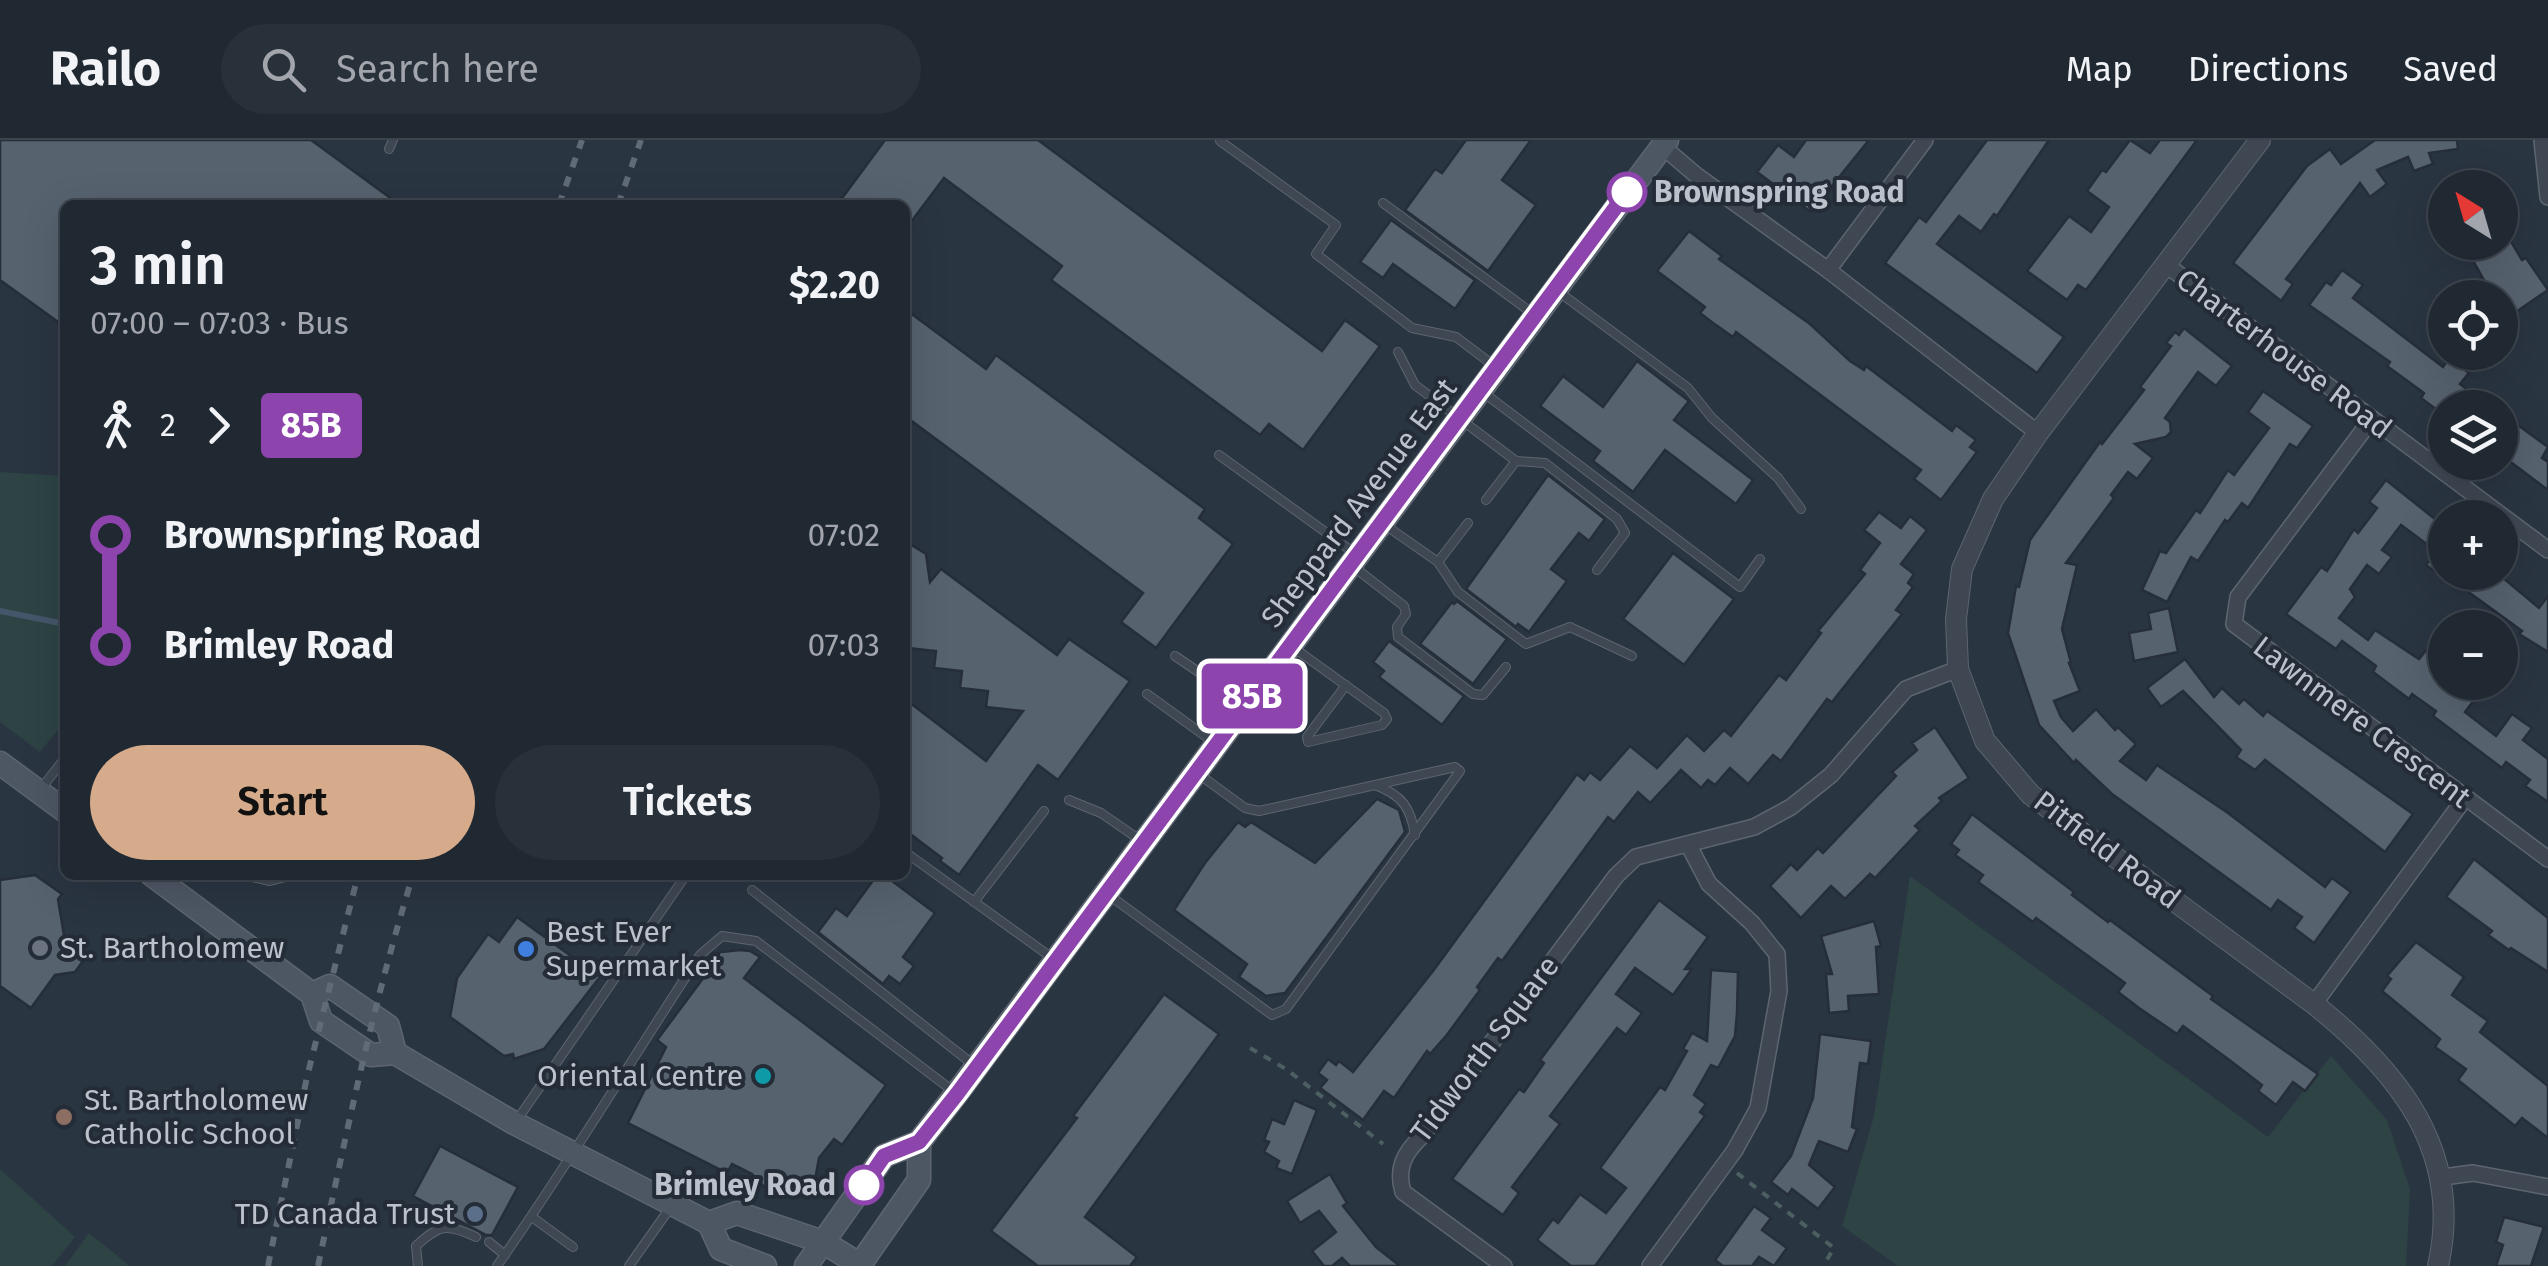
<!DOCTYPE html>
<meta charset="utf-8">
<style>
:root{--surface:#202832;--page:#28303a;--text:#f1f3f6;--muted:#a2a6ac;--line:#3d444d;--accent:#d6ab8b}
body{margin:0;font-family:"Fira Sans",sans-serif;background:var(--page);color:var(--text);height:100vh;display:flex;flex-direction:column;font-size:38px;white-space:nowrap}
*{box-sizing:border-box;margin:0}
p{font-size:32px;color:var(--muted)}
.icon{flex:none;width:55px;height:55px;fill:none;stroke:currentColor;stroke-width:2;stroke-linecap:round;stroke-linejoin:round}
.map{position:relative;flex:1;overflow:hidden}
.side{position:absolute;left:60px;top:60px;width:850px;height:680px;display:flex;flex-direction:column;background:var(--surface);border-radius:15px;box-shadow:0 10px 40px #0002,0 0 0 2px var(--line)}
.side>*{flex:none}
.badge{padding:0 20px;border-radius:8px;font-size:35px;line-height:65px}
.needle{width:65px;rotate:323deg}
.tools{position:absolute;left:2428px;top:30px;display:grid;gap:20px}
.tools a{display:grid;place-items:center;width:90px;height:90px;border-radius:50%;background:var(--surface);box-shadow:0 10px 40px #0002,0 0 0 2px var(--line);font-size:50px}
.map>.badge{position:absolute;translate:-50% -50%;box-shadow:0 0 0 5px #fff}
.legs{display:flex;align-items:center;gap:15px;height:110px;padding:0 30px;font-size:32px}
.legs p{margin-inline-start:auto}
.headline{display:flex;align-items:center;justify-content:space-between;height:170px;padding:0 30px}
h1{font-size:55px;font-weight:600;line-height:75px}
.cta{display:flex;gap:20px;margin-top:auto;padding:20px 30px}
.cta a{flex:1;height:115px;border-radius:60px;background:var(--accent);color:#111;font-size:40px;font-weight:600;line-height:115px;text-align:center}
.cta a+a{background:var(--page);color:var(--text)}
ul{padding:0 30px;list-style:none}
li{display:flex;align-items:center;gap:35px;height:110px;font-size:38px}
li i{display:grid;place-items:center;width:15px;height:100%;margin:0 12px;background:currentColor}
li i::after{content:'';width:25px;height:25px;margin:-12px;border:8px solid;border-radius:50%;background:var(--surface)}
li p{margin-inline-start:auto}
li:first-child i{background:linear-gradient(#0000 50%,currentColor 0)}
li:last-child i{background:linear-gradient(currentColor 50%,#0000 0)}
header{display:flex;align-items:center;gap:60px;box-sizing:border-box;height:140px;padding:0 50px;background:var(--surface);border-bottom:2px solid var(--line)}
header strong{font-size:48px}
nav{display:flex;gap:55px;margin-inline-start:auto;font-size:35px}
.search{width:700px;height:90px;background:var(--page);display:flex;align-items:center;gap:25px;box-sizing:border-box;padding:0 35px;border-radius:55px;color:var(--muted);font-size:38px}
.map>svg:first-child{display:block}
.green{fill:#2d4344}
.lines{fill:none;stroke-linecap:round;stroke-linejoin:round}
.stream{stroke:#44566a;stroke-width:6}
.building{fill:#56626e;stroke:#252e39;stroke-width:2.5}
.service-casing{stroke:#5d656f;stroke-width:10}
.minor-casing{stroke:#5d656f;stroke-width:18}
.tertiary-casing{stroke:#5d656f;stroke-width:22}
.secondary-casing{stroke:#5d656f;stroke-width:25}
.path{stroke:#4d6061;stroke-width:4;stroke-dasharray:8 8;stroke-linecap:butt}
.service{stroke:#3e4752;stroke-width:8}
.minor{stroke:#3e4752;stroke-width:15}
.tertiary{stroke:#3e4752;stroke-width:20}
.secondary{stroke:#4d5764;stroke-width:22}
.rail{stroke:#616b78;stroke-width:6;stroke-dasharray:10 10;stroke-linecap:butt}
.line-1-casing{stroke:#fff;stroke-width:22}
.line-1{stroke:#8e44ad;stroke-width:15}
.stop-1-dot{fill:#fff;stroke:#8e44ad;stroke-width:5}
.worship-dot{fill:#6b7280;stroke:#232c37;stroke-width:4}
.shop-dot{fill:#3f7fe0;stroke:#232c37;stroke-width:4}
.culture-dot{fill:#0f9aa8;stroke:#232c37;stroke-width:4}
.education-dot{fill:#8d6e63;stroke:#232c37;stroke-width:4}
.service-dot{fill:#5c6f8a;stroke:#232c37;stroke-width:4}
.labels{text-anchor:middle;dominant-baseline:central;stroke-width:8;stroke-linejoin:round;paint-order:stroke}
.stop-label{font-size:30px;font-weight:bold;fill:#bcc2cb;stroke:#232c37;text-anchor:start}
.street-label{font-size:30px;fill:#bcc2cb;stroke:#232c37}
.poi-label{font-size:30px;fill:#bcc2cb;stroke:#232c37;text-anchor:start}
</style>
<header>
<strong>Railo</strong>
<div class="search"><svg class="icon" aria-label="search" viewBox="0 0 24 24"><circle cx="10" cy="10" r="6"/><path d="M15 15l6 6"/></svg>Search here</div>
<nav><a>Map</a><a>Directions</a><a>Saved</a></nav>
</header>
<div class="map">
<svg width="2548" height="1126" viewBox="0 0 2548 1126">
<rect width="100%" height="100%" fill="#2a3542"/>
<g class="green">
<path d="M0 332 65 336V581L40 612 0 582Z"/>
<path d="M1910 736 2268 997 2331 916 2387 980 2410 1049 2406 1126H1898L1842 1086 1874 976Z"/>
<path d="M0 1029 75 1097 52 1126H0Z"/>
<path d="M89 1093 130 1126H65Z"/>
</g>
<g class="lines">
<path class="stream" d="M0 471 65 484"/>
</g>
<g class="building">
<path d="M0 0H311L400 65H65V187L0 140Z"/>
<path d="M885 0H1038L1322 211 1345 180 1380 206 1303 310 1269 284 1260 295 1051 140 1062 126 944 38 905 90V65H837Z"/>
<path d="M1466 0H1531L1502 40 1536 65 1488 131 1405 70 1435 29 1442 33Z"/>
<path d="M1806 0H1869L1811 72 1757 32 1778 5 1794 17Z"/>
<path d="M1987 0H2049L1997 76 1994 74 1981 92 1959 76 1937 104 2064 197 2037 233 1885 123 1919 77 1926 82Z"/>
<path d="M2130 0 2150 13 2160 0H2197L2086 150 2078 145 2067 160 2027 131 2069 76 2091 92 2109 67 2087 51 2102 30 2106 32Z"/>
<path d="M2375 0H2457L2458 9 2429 13 2433 24 2414 31 2408 17 2377 30 2387 44 2370 57 2360 43 2286 139 2293 144 2281 161 2233 123 2307 26 2330 9 2341 24Z"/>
<path d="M1391 80 1475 140 1455 169 1393 124 1383 138 1360 122Z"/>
<path d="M2500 83 2522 120 2526 118 2548 150 2500 183V158H2494L2467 110 2480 102H2500Z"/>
<path d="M1689 91 1722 116 1719 119 1810 184 1850 221 1864 230 1866 226 1952 291 1956 285 1976 300 1970 307 1977 312 1941 360 1914 339 1921 330 1736 192 1733 197 1713 183 1700 173 1705 167 1657 131Z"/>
<path d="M2342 130 2363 145 2353 158 2443 227 2449 218 2469 233 2460 244 2492 268H2445V276L2421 258 2424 253 2387 226 2390 222 2309 165 2326 142 2331 145Z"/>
<path d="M905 169 986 229 996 215 1205 369 1199 378 1233 404 1156 508 1121 482 1143 453 905 276Z"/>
<path d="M2184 188 2232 226 2216 246 2198 232 2165 278 2170 282 2171 292 2166 297 2135 304 2153 318 2137 339 2128 332 2111 355 2114 358 2066 423 2077 425 2062 489 2071 523H2069L2080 551 2054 561 2061 577 2073 591 2096 569 2115 590 2118 587 2136 604 2120 621 2146 640 2157 625 2228 673 2325 747 2332 738 2351 752 2314 803 2294 788 2302 777 2278 760 2271 770 2112 654 2076 620 2074 623 2039 585 2008 493 2016 446 2019 447 2030 400 2100 302 2102 304 2144 250 2140 247 2171 206 2166 203 2175 192 2179 195Z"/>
<path d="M1637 221 1689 261 1674 280 1753 340 1736 364 1665 310 1633 352 1593 321 1600 311 1540 266 1563 236 1603 267Z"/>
<path d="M2263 251 2313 286 2297 308 2290 304 2248 368 2242 363 2228 382 2225 380 2198 421 2191 417 2167 462 2142 450 2160 411 2166 413 2196 370 2200 373 2228 330 2234 335 2269 288 2248 272Z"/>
<path d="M2500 272 2548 307 2542 318 2548 322V350L2500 314Z"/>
<path d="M1548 335 1605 379 1589 401 1579 393 1551 429 1567 441 1529 492 1518 484 1516 487 1466 449Z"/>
<path d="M2386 340 2445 387V432H2496L2539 468 2548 456V512L2519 494 2522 491 2445 435V439L2426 425 2436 411 2401 385 2382 410 2392 417 2379 434 2367 425 2350 449 2355 457 2339 478 2368 500 2375 490 2419 519 2427 509 2438 518 2430 531 2445 542H2470L2481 551 2465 572 2496 596 2512 574 2532 588 2523 600 2548 619V662L2525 646 2530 640 2506 622 2502 628 2433 576 2436 571 2412 554 2409 559 2373 532 2376 526 2342 501 2336 509 2286 474 2321 427 2327 431 2354 389 2358 393 2377 368 2369 362Z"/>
<path d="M1879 372 1901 388 1910 376 1927 390 1901 424 1914 434 1908 443 1913 447 1896 470 1902 474 1832 562 1827 559 1781 621 1773 615 1748 644 1730 628 1715 645 1708 640 1701 648 1681 630 1650 663 1638 652 1614 682 1608 677 1502 821 1498 818 1477 847 1480 850 1446 896 1430 914 1427 911 1394 958 1384 951 1363 980 1320 948 1327 940 1318 933 1328 919 1336 925 1339 921 1353 932 1433 831 1577 634 1584 640 1590 632 1600 640 1630 606 1657 628 1687 595 1704 611 1724 590 1731 596 1779 535 1786 540 1821 493 1818 491 1865 434 1860 430 1880 403 1864 390Z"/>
<path d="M905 401 926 414 930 442 941 429 1057 515 1069 499 1130 541 1058 640 1038 625 959 735 940 721 942 718 905 690V559L986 621 1023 571 986 567 988 551 960 548 962 531 934 528 936 511 908 508Z"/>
<path d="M1673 413 1734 459 1684 525 1623 479Z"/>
<path d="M1457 461 1507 499 1473 544 1420 504 1452 462 1454 464Z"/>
<path d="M2169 468 2178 512 2134 521 2129 493 2151 489 2148 473Z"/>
<path d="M1389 501 1464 556 1442 585 1379 537 1384 531 1373 522Z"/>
<path d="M2185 519 2214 557 2222 548 2239 564 2244 559 2263 576 2267 571 2413 674 2385 712 2265 620 2255 630 2236 617 2241 610 2183 551 2161 567 2147 548Z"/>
<path d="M1935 587 1969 638 1939 658 1942 661 1915 686 1920 690 1875 738 1870 734 1845 759 1831 746 1801 778 1770 746 1791 724 1797 730 1818 708 1823 713 1896 636 1892 632 1917 610 1912 603Z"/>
<path d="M1377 659 1399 670 1405 692 1285 853 1266 856 1239 837 1247 824 1174 770 1205 723 1238 682 1245 687 1251 682 1315 723Z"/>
<path d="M1972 674 2074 752 2072 755 2108 782 2110 780 2213 856 2211 859 2318 934 2305 951 2293 942 2276 965 2258 951 2262 945 2228 919 2183 886 2177 894 2139 868 2118 852 2125 843 2036 778 2033 782 1978 742 1983 735 1955 715 1959 710 1951 704Z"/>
<path d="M2474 719 2548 778V832L2511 808 2509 810 2488 795 2492 791 2446 757Z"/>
<path d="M35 735 62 754 58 759 65 801 79 799 83 821 75 832 55 835 31 868 0 846V740Z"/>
<path d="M877 735H884L935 773 903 817 914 826 900 844 889 836 883 844 818 792 836 768 847 776Z"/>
<path d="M1659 760 1708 797 1685 829H1692L1673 855 1635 828 1616 854 1642 873 1626 895 1617 888 1550 976 1560 984 1512 1047 1519 1053 1503 1075 1452 1039 1519 949 1524 952 1544 923 1540 920Z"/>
<path d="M517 777 600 837 544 909 514 919 513 914 504 916 450 877 457 838 488 794 499 802Z"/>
<path d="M1874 781 1881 806 1876 807 1879 854 1848 856 1849 871 1829 873 1826 834H1832L1821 796Z"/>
<path d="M2416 802 2464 837 2452 855 2488 881 2480 892 2548 946V998L2522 978 2515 986 2458 940 2466 929 2435 907 2440 899 2382 851 2391 839 2387 836Z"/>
<path d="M740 810 750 811 760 817 744 838 886 945 842 1005 834 999 819 1018 815 1040 807 1050 795 1056 772 1055 752 1034 732 1024 727 1033 628 983 666 907 657 900 713 825 707 820 721 812Z"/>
<path d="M1711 830 1738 832 1737 873 1735 896 1718 928 1711 925 1694 955 1706 964 1700 972 1705 976 1595 1126H1571L1537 1100 1553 1079 1558 1083 1580 1054 1606 1073 1626 1048 1600 1028 1660 947 1665 950 1687 911 1683 909 1692 893 1707 901Z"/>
<path d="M1164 854 1219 894 1085 1077 1137 1117 1130 1126H1038L991 1091 1077 978 1073 976Z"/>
<path d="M1820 894 1871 901 1868 924 1860 923 1852 987 1857 989 1848 1012 1819 1001 1809 1025 1835 1047 1818 1069 1792 1049 1788 1055 1771 1042 1791 1016 1813 958Z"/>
<path d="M1294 960 1317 970 1292 1034 1276 1028 1279 1021 1264 1012 1269 1002 1264 1000 1272 979 1284 984Z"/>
<path d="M440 1006 518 1047 492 1095H486L413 1056Z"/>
<path d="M1330 1034 1347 1063 1343 1066 1376 1107 1400 1126H1350L1342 1118 1332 1126H1324L1312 1111 1336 1092 1319 1071 1300 1083 1287 1061Z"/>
<path d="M1754 1066 1771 1078 1762 1090 1787 1108 1774 1126 1759 1117 1752 1126H1723L1715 1120Z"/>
<path d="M2504 1077 2544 1087 2531 1126H2496L2503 1105 2496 1102Z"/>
</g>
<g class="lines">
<defs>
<g id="service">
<path d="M1220 1 1336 85 1316 114 1412 188 1456 197 1493 225"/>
<path d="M389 9 393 0"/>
<path d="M1383 63 1532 173"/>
<path d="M1559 152 1688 248 1712 278 1778 338 1801 369"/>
<path d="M1398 212 1415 245 1516 321 1486 360"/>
<path d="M1484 253 1740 447 1760 419"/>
<path d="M1219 315 1353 412"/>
<path d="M1516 321 1545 323 1617 379 1625 393 1597 430"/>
<path d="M1385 385 1438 422 1468 383"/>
<path d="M1438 422 1458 452 1526 504 1570 487 1632 516"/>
<path d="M1354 427 1404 466 1406 474 1397 487 1398 497 1473 554 1483 555 1506 527"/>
<path d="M1294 508 1384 573 1387 579 1382 585 1308 602 1307 597 1346 545"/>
<path d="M1175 516 1246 564"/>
<path d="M1147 554 1212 601"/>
<path d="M1375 645C1402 655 1411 668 1415 695"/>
<path d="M40 650 65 618"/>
<path d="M1069 660 1101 673 1143 702"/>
<path d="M905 712 1055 820"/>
<path d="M243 735 270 741 293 735"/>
<path d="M752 750 975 926"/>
<path d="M1109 755 1272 875 1286 869 1460 631 1455 627 1259 671 1245 668 1200 635"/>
<path d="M974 762 1044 671"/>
<path d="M517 980 686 735"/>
<path d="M532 1077 573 1107"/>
<path d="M489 1102 505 1115"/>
<path d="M418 1126 416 1106C439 1085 446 1083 476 1097"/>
<path d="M497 1126C568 1025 632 919 700 815L722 796 756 801 953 951"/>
<path d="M629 1126 670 1068"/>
</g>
<g id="minor">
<path d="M2542 0 2548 57"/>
<path d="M1662 6 1696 35 1828 130 2038 293"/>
<path d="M2165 124 2548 410"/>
<path d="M1828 130 1925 0"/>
<path d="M2371 280 2238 457 2234 484 2548 719"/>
<path d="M2314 864 2465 658"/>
<path d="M2443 1037 2473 1033 2548 1047"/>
<path d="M1504 1126 1403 1052C1396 1028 1404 1013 1422 996L1616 736 1636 717 1754 687 1791 667 1831 635 1906 549 1958 529"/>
<path d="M1650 1126 1735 1010 1758 968 1779 851 1777 814 1752 783 1709 744 1688 704"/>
</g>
<path id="tertiary" d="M2260 0 2038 293 1993 359 1962 429 1956 479 1958 529 1985 601 2031 655 2314 864C2398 931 2464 1011 2438 1126"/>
<g id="secondary">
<path d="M0 623 65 671"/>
<path d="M152 735 312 854 321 881 371 915 395 913 514 983 709 1083 721 1109 765 1126"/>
<path d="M312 854 330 846 388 886 395 913"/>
<path d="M709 1083 737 1073 823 1102 862 1126"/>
<path d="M806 1126 884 1016 919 1002 957 953 1667 0"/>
<path d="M859 1126 919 1040V1002"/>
</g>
</defs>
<use href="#service" class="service-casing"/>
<use href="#minor" class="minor-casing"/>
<use href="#tertiary" class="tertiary-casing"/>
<use href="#secondary" class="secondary-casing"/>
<g class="path">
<path d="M1250 908 1286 929 1383 1004"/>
<path d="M1737 1033 1834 1108 1823 1126"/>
</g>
<use href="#service" class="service"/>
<use href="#minor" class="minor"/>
<use href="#tertiary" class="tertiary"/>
<use href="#secondary" class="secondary"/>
<g class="rail">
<path d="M559 65 582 0"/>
<path d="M618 65 641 0"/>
<path d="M268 1126 307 937 358 735"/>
<path d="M318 1126C346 995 373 863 413 735"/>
</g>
</g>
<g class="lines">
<defs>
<path id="line-1" d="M864 1045 884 1016 919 1002 957 954 1627 52"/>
</defs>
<use href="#line-1" class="line-1-casing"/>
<use href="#line-1" class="line-1"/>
</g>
<g class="stop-1-dot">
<circle cx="1627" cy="52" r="18"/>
<circle cx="864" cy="1045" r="18"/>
</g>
<circle class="worship-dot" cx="40" cy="808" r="10"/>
<circle class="shop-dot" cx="526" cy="809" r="10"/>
<circle class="culture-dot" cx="763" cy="936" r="10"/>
<circle class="education-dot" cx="64" cy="977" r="10"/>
<circle class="service-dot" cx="475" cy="1074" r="10"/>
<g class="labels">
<g class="stop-label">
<text x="1654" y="52">Brownspring Road</text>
<text x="836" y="1045" text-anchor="end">Brimley Road</text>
</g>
<g class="street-label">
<text transform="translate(2284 214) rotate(37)">Charterhouse Road</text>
<text transform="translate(1359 363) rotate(-53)">Sheppard Avenue East</text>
<text transform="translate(2362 582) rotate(37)">Lawnmere Crescent</text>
<text transform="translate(2107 710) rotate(37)">Pitfield Road</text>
<text transform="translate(1485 909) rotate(-53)">Tidworth Square</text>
</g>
<g class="poi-label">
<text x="546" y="792">Best Ever<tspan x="546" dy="34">Supermarket</tspan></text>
<text x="60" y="808">St. Bartholomew</text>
<text x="743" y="936" text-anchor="end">Oriental Centre</text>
<text x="84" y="960">St. Bartholomew<tspan x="84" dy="34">Catholic School</tspan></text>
<text x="455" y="1074" text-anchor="end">TD Canada Trust</text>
</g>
</g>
</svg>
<div class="tools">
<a><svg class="needle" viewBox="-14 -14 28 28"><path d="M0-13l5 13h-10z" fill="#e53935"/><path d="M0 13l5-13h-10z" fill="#a2a6ac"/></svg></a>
<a><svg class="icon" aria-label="locate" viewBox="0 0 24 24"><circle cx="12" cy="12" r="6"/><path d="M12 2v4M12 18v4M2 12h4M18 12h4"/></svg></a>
<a><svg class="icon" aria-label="layers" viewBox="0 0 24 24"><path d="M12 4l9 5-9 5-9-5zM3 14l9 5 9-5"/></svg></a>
<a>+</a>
<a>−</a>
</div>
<b class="badge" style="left:1252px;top:556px;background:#8e44ad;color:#fff">85B</b>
<section class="side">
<div class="headline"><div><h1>3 min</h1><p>07:00 – 07:03 · Bus</p></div><b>$2.20</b></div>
<div class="legs"><svg class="icon" aria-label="walk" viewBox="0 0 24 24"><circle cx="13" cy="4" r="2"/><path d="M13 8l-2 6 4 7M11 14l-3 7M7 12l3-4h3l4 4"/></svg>2<svg class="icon" aria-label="forward" viewBox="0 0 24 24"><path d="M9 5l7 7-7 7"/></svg><b class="badge" style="background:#8e44ad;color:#fff">85B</b></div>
<ul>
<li><i style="color:#8e44ad"></i><b>Brownspring Road</b><p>07:02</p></li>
<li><i style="color:#8e44ad"></i><b>Brimley Road</b><p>07:03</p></li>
</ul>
<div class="cta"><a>Start</a><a>Tickets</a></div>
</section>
</div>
